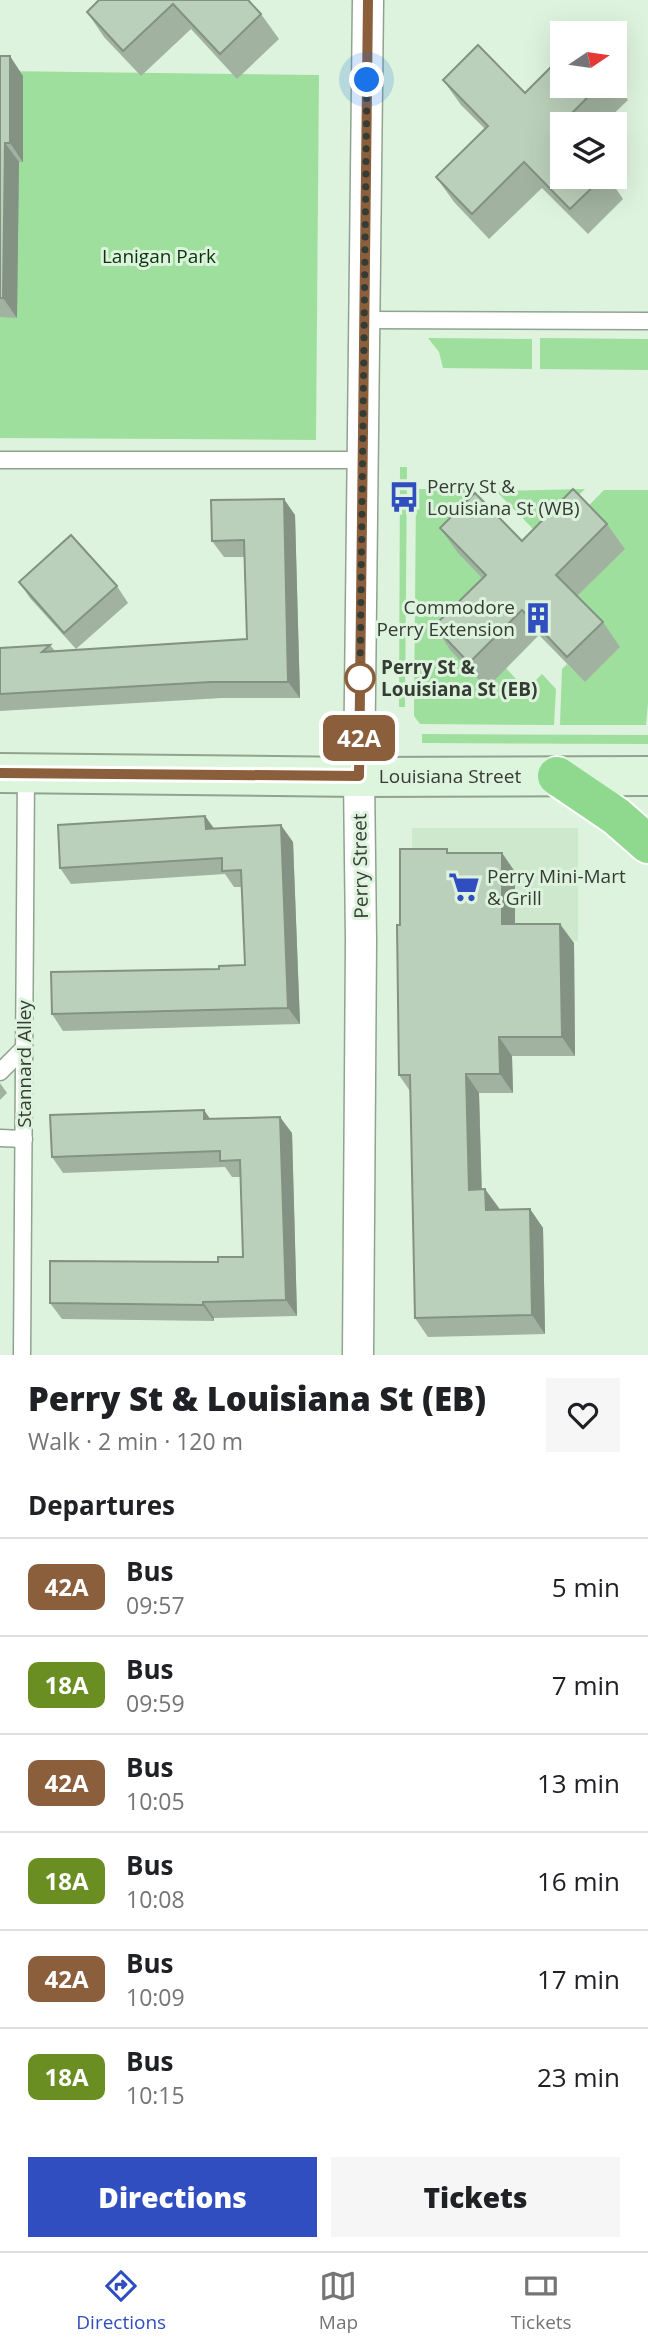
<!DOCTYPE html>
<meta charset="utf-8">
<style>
:root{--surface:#fff;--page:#f6f6f6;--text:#202124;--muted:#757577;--line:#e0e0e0;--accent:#304ebf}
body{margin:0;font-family:"Open Sans",sans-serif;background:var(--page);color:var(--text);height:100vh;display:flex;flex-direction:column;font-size:26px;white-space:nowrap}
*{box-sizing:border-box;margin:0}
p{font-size:23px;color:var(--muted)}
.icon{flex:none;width:38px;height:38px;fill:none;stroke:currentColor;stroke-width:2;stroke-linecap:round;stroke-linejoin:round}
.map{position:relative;height:1355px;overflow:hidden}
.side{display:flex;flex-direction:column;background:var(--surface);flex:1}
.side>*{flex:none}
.badge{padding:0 14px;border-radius:10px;font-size:24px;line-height:46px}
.needle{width:46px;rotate:77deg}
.buttons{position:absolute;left:550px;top:21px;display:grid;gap:14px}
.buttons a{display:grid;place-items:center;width:77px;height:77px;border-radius:0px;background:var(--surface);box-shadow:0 7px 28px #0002;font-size:35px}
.you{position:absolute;width:35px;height:35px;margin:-18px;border:5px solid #fff;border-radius:50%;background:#1a73e8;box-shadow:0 0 0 10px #1a73e833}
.map>.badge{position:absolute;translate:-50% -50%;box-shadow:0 0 0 4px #fff}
h2{padding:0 28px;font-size:26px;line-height:63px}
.round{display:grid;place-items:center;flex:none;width:74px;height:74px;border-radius:0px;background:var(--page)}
.headline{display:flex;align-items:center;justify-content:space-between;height:119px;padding:0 28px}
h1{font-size:33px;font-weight:800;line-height:52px}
.primary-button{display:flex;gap:14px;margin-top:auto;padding:14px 28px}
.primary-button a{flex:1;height:80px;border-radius:0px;background:var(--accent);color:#fff;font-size:28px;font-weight:800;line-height:80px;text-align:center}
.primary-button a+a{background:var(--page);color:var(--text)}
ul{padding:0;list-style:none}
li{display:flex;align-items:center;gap:21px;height:98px;padding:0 28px;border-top:2px solid var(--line)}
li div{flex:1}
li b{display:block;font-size:26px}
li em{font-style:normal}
li .badge{min-width:77px;font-weight:700;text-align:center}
.tabs{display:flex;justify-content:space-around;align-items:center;height:98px;border-top:2px solid var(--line);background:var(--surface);font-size:19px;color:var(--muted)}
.tabs a{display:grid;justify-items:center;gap:4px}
.tabs .selected{color:var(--accent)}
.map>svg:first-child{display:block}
.built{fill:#cde8cc}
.green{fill:#9edf9d}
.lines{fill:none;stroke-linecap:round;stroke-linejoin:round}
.lane-casing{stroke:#8fa38e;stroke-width:19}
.street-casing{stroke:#8fa38e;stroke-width:33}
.secondary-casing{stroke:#8fa38e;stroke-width:42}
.highway-casing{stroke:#fff;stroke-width:42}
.lane{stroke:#fff;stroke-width:16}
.street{stroke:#fff;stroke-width:30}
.secondary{stroke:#ddf4dd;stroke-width:38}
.highway{stroke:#8ed98d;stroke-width:38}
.wall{fill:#a1b3a0}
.shaded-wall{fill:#839282}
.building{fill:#bbd0ba;stroke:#839282;stroke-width:2}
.line-casing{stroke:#fff;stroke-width:16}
.line{stroke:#8b5e3c;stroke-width:10}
.walk{stroke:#343c34;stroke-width:7;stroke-dasharray:0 12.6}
.stop-dot{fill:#fff;stroke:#8b5e3c;stroke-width:3.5}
.labels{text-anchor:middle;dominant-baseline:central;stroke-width:6;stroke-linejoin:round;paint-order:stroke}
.park-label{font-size:19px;fill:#06350a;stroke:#def3dd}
.poi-label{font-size:19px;fill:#343c34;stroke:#def3dd;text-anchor:start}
.stop-label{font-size:19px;font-weight:bold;fill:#343c34;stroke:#def3dd;text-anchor:start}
.street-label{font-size:19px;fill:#343c34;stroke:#def3dd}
</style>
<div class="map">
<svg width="648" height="1355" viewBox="0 0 648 1355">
<rect width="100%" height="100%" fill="#def3dd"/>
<rect class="built" x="412" y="828" width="166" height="113"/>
<g class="green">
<path d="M0 71 319 75 316 440 0 438Z"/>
<path d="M428 338 532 339V369L443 368 439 352Z"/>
<path d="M540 338 648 339V370L540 369Z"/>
<path d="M400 467H407L405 707H399Z"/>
<path d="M419 489H471L530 550 504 600 486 688 506 668 526 690 542 674 556 689 554 725 420 724 414 716 416 495Z"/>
<path d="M585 489 539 535 496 491Z"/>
<path d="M604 490H648V703L646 725H560L562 669 567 664 585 681 574 600 549 546Z"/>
<path d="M422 734 648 735V744L422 743Z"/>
</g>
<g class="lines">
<defs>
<g id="lane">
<path d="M364 320 648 321"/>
<path d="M0 460H363"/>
<path d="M0 1072 24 1048"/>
<path d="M0 1138 24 1139"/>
<path d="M22 1355 26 773"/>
</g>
<path id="street" d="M358 1355 361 940 359 777 368 0"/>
<path id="secondary" d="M0 773 359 777 648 776"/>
<path id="highway" d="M557 776 616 816 648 844"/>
</defs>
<use href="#lane" class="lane-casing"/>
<use href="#street" class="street-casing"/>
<use href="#secondary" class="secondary-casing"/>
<use href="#highway" class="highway-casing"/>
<use href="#lane" class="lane"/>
<use href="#street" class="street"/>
<use href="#secondary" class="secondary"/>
<use href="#highway" class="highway"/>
</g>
<g class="wall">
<path d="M99 0H248L261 14 279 39 237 79 191 29 141 76 104 37 87 12Z"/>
<path d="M0 56 23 76V162H19L17 318 0 317Z"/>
<path d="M443 80 525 93 562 86H614V80L628 100 603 124H562V177H608L623 199 588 234 542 188 489 239 454 202 436 177 485 129 461 105Z"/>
<path d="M295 515 300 698H222L0 711V648L50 645 55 651 247 639 244 557H224L212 541Z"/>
<path d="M607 524 625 549 577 596 603 622 620 647 585 682 539 635 487 688 451 651 434 626 482 578 458 553 440 528 522 541Z"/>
<path d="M19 582 117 586 128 603 76 649 30 598Z"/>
<path d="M205 816 214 828 293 842 300 1024 63 1031 52 1014 219 969 245 965 242 887H234L225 874 71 884 60 868Z"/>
<path d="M450 853H502L515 872V924L574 943 575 1056H512L513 1093H479L482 1189 499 1210 530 1209 543 1228 545 1334 428 1337 415 1318 410 1091 399 1075Z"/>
<path d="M0 1083 7 1093 0 1100Z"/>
<path d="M210 1119 292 1133 297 1316 214 1318V1321L62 1319 50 1303 243 1257 241 1177H232L225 1167 63 1173 52 1157Z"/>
</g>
<g class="shaded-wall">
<path d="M10 56 23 76V162L10 143Z"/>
<path d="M5 143 19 162 17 318 3 298Z"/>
<path d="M284 499 295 515 300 698 288 682Z"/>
<path d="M205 816 216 832 206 829Z"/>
<path d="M281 825 293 842 300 1024 288 1008Z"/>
<path d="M502 853 515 872V943L502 924Z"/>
<path d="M560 924 574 943 575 1056 562 1037Z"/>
<path d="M499 1037 512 1056 513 1093 500 1074Z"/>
<path d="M466 1074 479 1093 482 1209 469 1190Z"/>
<path d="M204 1110 215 1126 204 1119Z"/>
<path d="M280 1117 292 1133 297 1316 286 1300Z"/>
<path d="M485 1189 499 1208V1229L486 1210Z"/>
<path d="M530 1209 543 1228 545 1334 532 1315Z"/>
<path d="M203 1302 214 1318V1321L203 1305Z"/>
</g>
<g class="building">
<path d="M99 0H248L261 14 220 54 173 4 123 51 87 12Z"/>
<path d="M478 45 525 93 562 56V86H599L559 126 562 129V177H603L570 209 524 162 472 214 436 177 488 126 443 80Z"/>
<path d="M0 56H10V143H5L3 298H0Z"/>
<path d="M573 489 607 524 556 575 603 622 567 657 522 610 469 663 434 626 486 575 440 528 475 493 522 541Z"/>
<path d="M284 499 288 682H211L0 694V648L50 645 42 652 247 639 244 540 212 541 211 500Z"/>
<path d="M71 535 117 586 64 633 19 582Z"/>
<path d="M205 816 206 829 281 825 288 1008 52 1014 51 972 219 969V966L245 965 241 870 222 871V858L60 868 58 825Z"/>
<path d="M400 849H447V853H502V924H560L562 1037H499L500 1074H466L469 1190 485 1189 486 1210 530 1209 532 1315 415 1318 410 1075H399L397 925H400Z"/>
<path d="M204 1110V1119L280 1117 286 1300 203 1302V1305L50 1303V1261L218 1262V1257H243L240 1160 220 1161V1151L52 1157 50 1115Z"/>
</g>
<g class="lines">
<defs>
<path id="line" d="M0 773 359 776 368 0"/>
</defs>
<use href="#line" class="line-casing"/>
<use href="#line" class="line"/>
<path class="walk" d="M360 678 367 80"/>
</g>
<defs>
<symbol id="bus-bare" viewBox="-9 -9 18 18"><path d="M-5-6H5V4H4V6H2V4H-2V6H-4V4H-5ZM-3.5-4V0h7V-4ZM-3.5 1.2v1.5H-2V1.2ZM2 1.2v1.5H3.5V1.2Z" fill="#304ebf" stroke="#def3dd" stroke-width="2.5" paint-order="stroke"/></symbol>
<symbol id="building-bare" viewBox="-9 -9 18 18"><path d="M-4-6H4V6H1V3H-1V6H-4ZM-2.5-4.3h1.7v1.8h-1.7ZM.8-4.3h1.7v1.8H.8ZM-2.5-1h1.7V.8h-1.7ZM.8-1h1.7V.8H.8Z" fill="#304ebf" stroke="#def3dd" stroke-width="2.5" paint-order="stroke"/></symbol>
<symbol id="supermarket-bare" viewBox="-9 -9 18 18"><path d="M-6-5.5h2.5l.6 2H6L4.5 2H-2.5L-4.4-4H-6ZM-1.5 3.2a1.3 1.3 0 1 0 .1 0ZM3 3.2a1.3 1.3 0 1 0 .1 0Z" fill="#304ebf" stroke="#def3dd" stroke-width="2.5" paint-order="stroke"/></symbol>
</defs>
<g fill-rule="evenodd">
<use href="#bus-bare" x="382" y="475" width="44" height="44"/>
<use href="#building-bare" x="516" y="596" width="44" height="44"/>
<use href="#supermarket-bare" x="442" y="865" width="44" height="44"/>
</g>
<circle class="stop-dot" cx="360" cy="678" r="14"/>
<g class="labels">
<g class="park-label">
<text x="159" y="256">Lanigan Park</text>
</g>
<g class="poi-label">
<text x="427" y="486">Perry St &amp;<tspan x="427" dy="22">Louisiana St (WB)</tspan></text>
<text x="515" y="607" text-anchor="end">Commodore<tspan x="515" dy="22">Perry Extension</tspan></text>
<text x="487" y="876">Perry Mini-Mart<tspan x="487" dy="22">&amp; Grill</tspan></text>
</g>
<g class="stop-label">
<text x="381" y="667">Perry St &amp;<tspan x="381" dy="22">Louisiana St (EB)</tspan></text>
</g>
<g class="street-label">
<text x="450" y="776">Louisiana Street</text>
<text transform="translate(360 866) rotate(-91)">Perry Street</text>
<text transform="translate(24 1064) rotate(-90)">Stannard Alley</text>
</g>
</g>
</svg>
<div class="buttons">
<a><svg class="needle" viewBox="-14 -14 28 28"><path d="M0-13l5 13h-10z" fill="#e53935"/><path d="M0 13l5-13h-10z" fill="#757577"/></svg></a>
<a><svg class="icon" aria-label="layers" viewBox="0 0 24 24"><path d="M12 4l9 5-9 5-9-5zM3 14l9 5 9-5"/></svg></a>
</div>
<div class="you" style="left:367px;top:80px"></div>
<b class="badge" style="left:359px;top:738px;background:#8b5e3c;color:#fff">42A</b>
</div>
<section class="side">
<div class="headline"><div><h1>Perry St &amp; Louisiana St (EB)</h1><p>Walk · 2 min · 120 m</p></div><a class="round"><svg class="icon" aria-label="heart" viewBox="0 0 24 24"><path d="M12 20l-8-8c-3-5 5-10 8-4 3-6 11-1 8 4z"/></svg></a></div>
<h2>Departures</h2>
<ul>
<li><span class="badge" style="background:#8b5e3c;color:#fff">42A</span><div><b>Bus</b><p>09:57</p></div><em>5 min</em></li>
<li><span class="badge" style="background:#6b8e23;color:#fff">18A</span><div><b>Bus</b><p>09:59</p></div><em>7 min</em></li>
<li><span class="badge" style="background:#8b5e3c;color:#fff">42A</span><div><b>Bus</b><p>10:05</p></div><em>13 min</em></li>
<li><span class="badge" style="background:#6b8e23;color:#fff">18A</span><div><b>Bus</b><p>10:08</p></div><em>16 min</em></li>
<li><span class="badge" style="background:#8b5e3c;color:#fff">42A</span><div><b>Bus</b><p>10:09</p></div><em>17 min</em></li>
<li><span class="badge" style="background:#6b8e23;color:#fff">18A</span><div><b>Bus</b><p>10:15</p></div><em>23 min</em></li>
</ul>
<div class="primary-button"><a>Directions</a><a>Tickets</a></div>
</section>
<nav class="tabs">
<a class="selected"><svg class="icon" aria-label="directions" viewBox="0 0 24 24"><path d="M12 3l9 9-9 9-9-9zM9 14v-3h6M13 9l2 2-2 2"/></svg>Directions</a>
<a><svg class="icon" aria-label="map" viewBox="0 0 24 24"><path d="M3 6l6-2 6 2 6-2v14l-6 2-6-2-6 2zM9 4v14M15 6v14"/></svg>Map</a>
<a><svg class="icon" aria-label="tickets" viewBox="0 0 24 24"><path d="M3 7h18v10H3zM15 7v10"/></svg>Tickets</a>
</nav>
